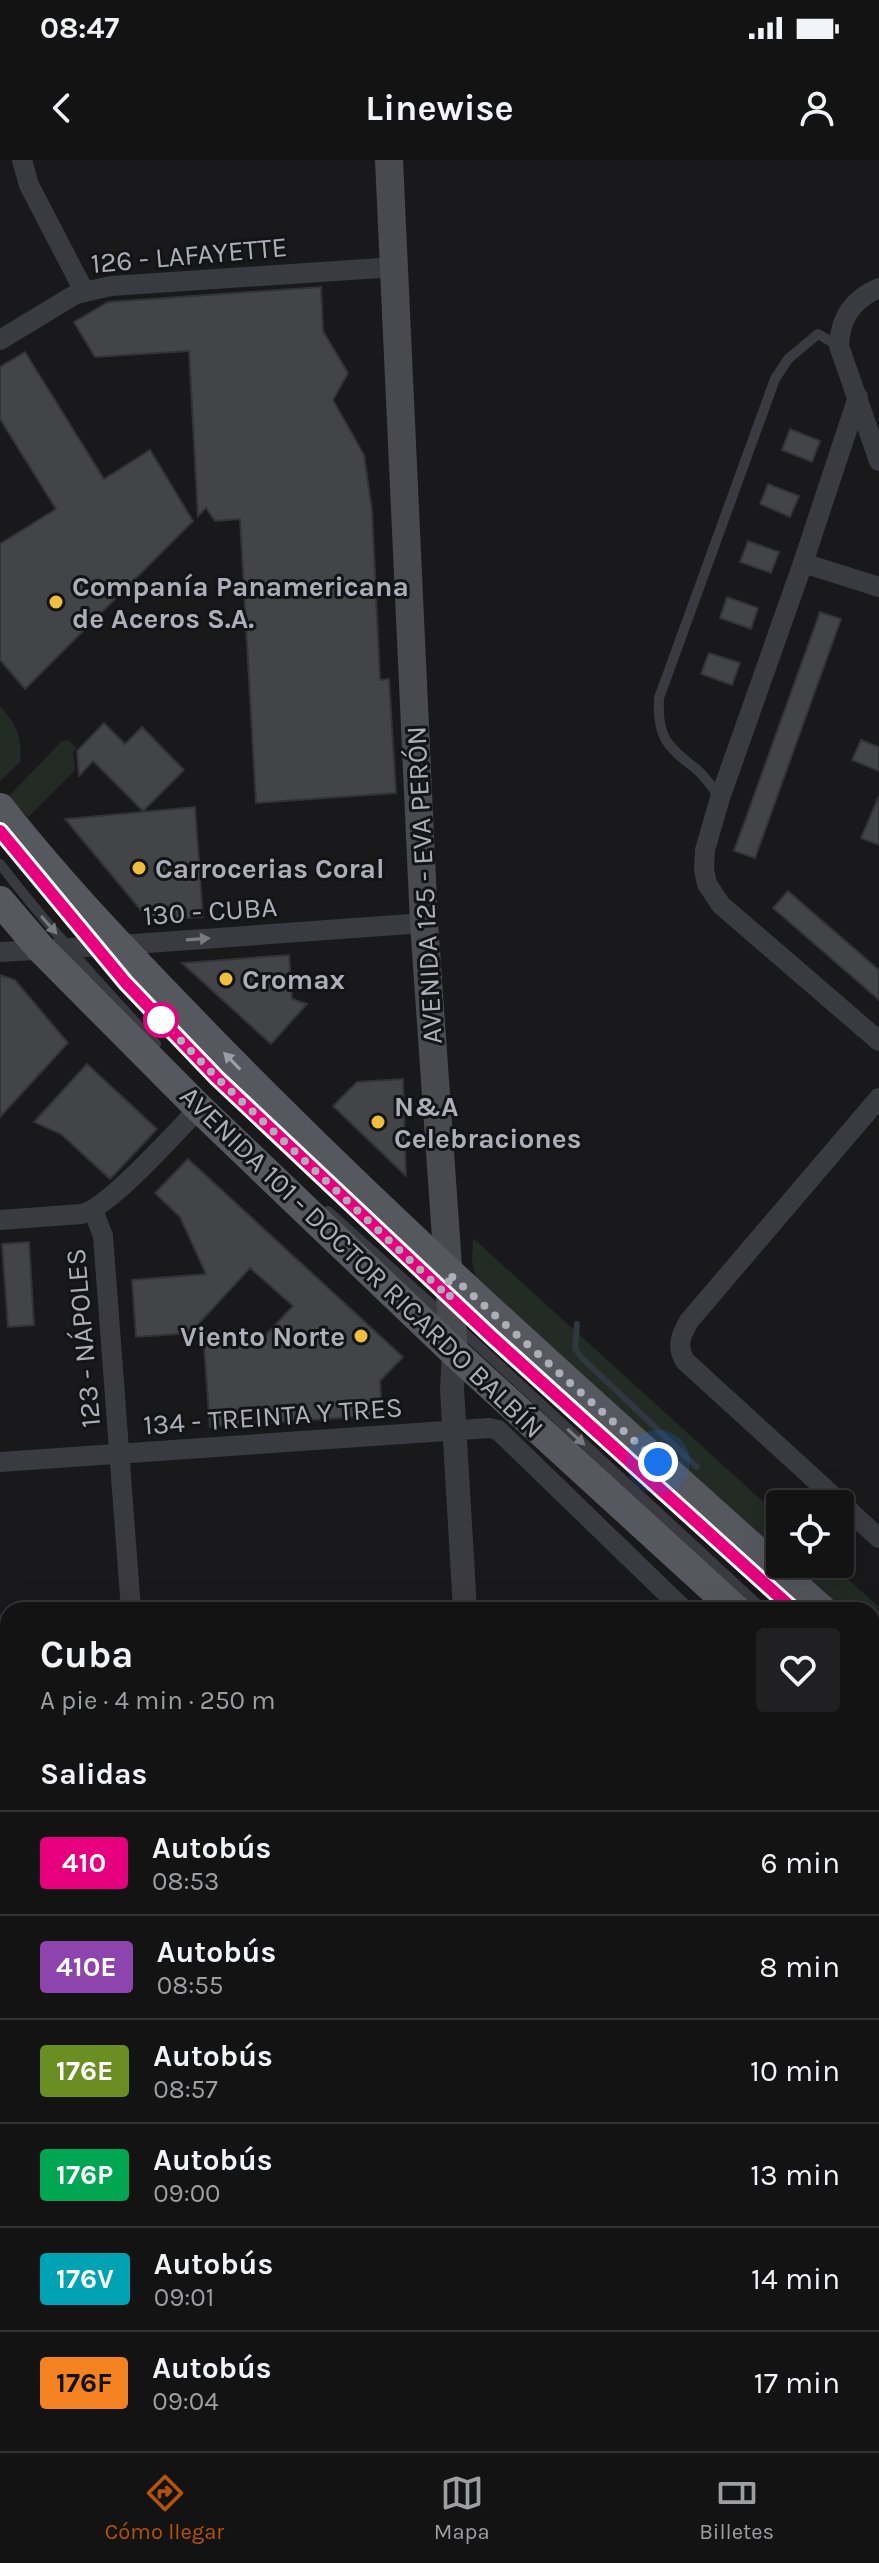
<!DOCTYPE html>
<html lang="es">
<meta charset="utf-8">
<style>
:root{--surface:#131314;--page:#202022;--text:#f1f3f6;--muted:#9d9ea0;--line:#323234;--accent:#b45309}
body{margin:0;font-family:Karla,sans-serif;background:var(--page);color:var(--text);height:100vh;display:flex;flex-direction:column;font-size:30px;white-space:nowrap}
*{box-sizing:border-box;margin:0}
p{font-size:26px;color:var(--muted)}
.icon{flex:none;width:44px;height:44px;fill:none;stroke:currentColor;stroke-width:2;stroke-linecap:round;stroke-linejoin:round}
.map{position:relative;flex:1;overflow:hidden}
.drawer{position:absolute;left:0px;top:1442px;width:880px;height:850px;display:flex;flex-direction:column;background:var(--surface);border-radius:24px 24px 0 0;box-shadow:0 8px 32px #0002,0 0 0 2px var(--line)}
.drawer>*{flex:none}
.badge{padding:0 16px;border-radius:6px;font-size:28px;line-height:52px}
.fabs{position:absolute;left:766px;top:1330px;display:grid;gap:16px}
.fabs a{display:grid;place-items:center;width:88px;height:88px;border-radius:8px;background:var(--surface);box-shadow:0 8px 32px #0002,0 0 0 2px var(--line);font-size:40px}
.you{position:absolute;width:40px;height:40px;margin:-20px;border:6px solid #fff;border-radius:50%;background:#1a73e8;box-shadow:0 0 0 12px #1a73e833}
.map>.badge{position:absolute;translate:-50% -50%;box-shadow:0 0 0 4px #fff}
h2{padding:0 40px;font-size:30px;line-height:72px}
.round{display:grid;place-items:center;flex:none;width:84px;height:84px;border-radius:8px;background:var(--page)}
.summary{display:flex;align-items:center;justify-content:space-between;height:136px;padding:0 40px}
h1{font-size:38px;font-weight:700;line-height:60px}
ul{padding:0;list-style:none}
li{display:flex;align-items:center;gap:24px;height:104px;padding:0 40px;border-top:2px solid var(--line)}
li div{flex:1}
li b{display:block;font-size:30px}
li em{font-style:normal}
li .badge{min-width:88px;font-weight:700;text-align:center}
.status{display:flex;justify-content:space-between;align-items:center;height:56px;padding:0 40px;background:var(--surface);direction:ltr}
.status svg{height:22px;fill:currentColor}
header{display:flex;justify-content:space-between;align-items:center;height:104px;padding:0 40px;background:var(--surface);font-size:36px;font-weight:700}
.dock{display:flex;justify-content:space-around;align-items:center;height:112px;border-top:2px solid var(--line);background:var(--surface);font-size:22px;color:var(--muted)}
.dock a{display:grid;justify-items:center;gap:4px}
.dock .selected{color:var(--accent)}
.map>svg:first-child{display:block}
.green{fill:#232b25}
.lines{fill:none;stroke-linecap:round;stroke-linejoin:round}
.stream{stroke:#2f373f;stroke-width:6}
.building{fill:#434448;stroke:#333337;stroke-width:2}
.service{stroke:#3a3b40;stroke-width:10}
.minor{stroke:#3a3b40;stroke-width:20}
.tertiary{stroke:#3a3b40;stroke-width:24}
.secondary{stroke:#484a50;stroke-width:28}
.primary{stroke:#56585f;stroke-width:30}
.oneway{fill:#797b83}
.oneway2{fill:#9b9ea8}
.line-casing{stroke:#fff;stroke-width:18}
.line{stroke:#e6007e;stroke-width:12}
.walk{stroke:#acafba;stroke-width:8;stroke-dasharray:0 14.4}
.poi-dot{fill:#eebf3f;stroke:#141416;stroke-width:3}
.stop-dot{fill:#fff;stroke:#e6007e;stroke-width:4}
.labels{text-anchor:middle;dominant-baseline:central;stroke-width:6;stroke-linejoin:round;paint-order:stroke}
.street-label{font-size:28px;fill:#acafba;stroke:#141416}
.poi-label{font-size:28px;font-weight:bold;fill:#acafba;stroke:#141416;text-anchor:start}
</style>
<div class="status"><b>08:47</b><svg viewBox="0 0 49 12"><path d="M0 12V9h3v3zM5 12V6h3v6zM10 12V3h3v9zM15 12V0h3v12zM26 1h20v11H26zM47 4h2v5h-2z"/></svg></div>
<header><svg class="icon" aria-label="back" viewBox="0 0 24 24"><path d="M15 5l-7 7 7 7"/></svg>Linewise<svg class="icon" aria-label="person" viewBox="0 0 24 24"><circle cx="12" cy="8" r="4"/><path d="M4 21q1-7 8-7t8 7"/></svg></header>
<div class="map">
<svg width="879" height="2291" viewBox="0 0 879 2291">
<rect width="100%" height="100%" fill="#19191b"/>
<g class="green">
<path d="M0 546C17 566 22 575 20 602L0 621Z"/>
<path d="M68 580 77 588 73 592 75 610 28 657 8 637 62 581Z"/>
<path d="M473 1078 780 1357V1394L477 1120 472 1103Z"/>
<path d="M791 1404H831L879 1447V1484L872 1477V1450H842Z"/>
</g>
<g class="lines">
<path class="stream" d="M577 1164 575 1188 582 1198 697 1307"/>
</g>
<g class="building">
<path d="M321 127 323 171 348 213 333 240 364 295 372 351 380 520 389 519 396 633 256 643 240 359 215 361 206 348 198 356 189 191 95 197 74 162 108 142Z"/>
<path d="M25 192 104 319 150 290 193 361 25 529 0 500V384L56 349 0 259V207Z"/>
<path d="M790 269 820 281 812 302 782 290Z"/>
<path d="M768 324 799 336 790 357 760 344Z"/>
<path d="M748 381 779 392 771 413 740 402Z"/>
<path d="M727 437 758 448 751 469 720 458Z"/>
<path d="M820 452 841 459 755 698 734 691Z"/>
<path d="M709 493 740 503 732 525 701 514Z"/>
<path d="M104 563 125 584 142 567 184 610 143 651 93 601 79 616 77 591Z"/>
<path d="M861 580 879 587V611L852 600Z"/>
<path d="M879 636V685L861 678Z"/>
<path d="M195 647 203 757 156 760 144 754 65 659Z"/>
<path d="M788 731 879 810V840L773 748Z"/>
<path d="M289 795 292 839 307 844 271 884 182 803Z"/>
<path d="M0 815 15 820 68 883 0 957Z"/>
<path d="M87 904 157 969 110 1019 61 974 34 962Z"/>
<path d="M403 919 406 1016 333 946 357 922Z"/>
<path d="M188 999 403 1197 380 1221 382 1255 210 1267 203 1172 232 1170 261 1180 293 1146 250 1108 190 1173 136 1177 132 1120 206 1114 180 1057 155 1033Z"/>
<path d="M29 1082 34 1165 8 1167 2 1084Z"/>
</g>
<g class="lines">
<g class="service">
<path d="M720 638C712 627 705 616 695 608 666 586 657 576 659 538L775 219 788 199 818 174 839 186"/>
<path d="M0 704C49 767 101 826 156 884"/>
<path d="M44 723 126 823 217 918 443 1132"/>
<path d="M328 1051 447 1158"/>
<path d="M458 1145 794 1450"/>
<path d="M459 1168 764 1450"/>
<path d="M872 1522 879 1528"/>
<path d="M872 1549 879 1556"/>
</g>
<g class="minor">
<path d="M22 0 29 25 84 131"/>
<path d="M879 128C853 139 840 158 839 186L879 301"/>
<path d="M0 180 76 134 111 126 395 107"/>
<path d="M858 237 803 403 720 638 705 690 704 709 707 724 721 745 879 881"/>
<path d="M803 403 879 427"/>
<path d="M0 792 120 785 424 763"/>
<path d="M879 938 689 1161C681 1175 676 1186 685 1201L879 1378"/>
<path d="M93 1050 103 1076 131 1450"/>
<path d="M0 1060 81 1054C107 1050 177 971 199 948"/>
<path d="M0 1302 489 1268 498 1270 684 1450"/>
<path d="M0 1550 8 1549"/>
<path d="M872 1790 879 1782"/>
<path d="M872 1902 879 1908"/>
<path d="M0 1919 8 1918"/>
<path d="M872 1999 879 1991"/>
<path d="M872 2163 879 2175"/>
<path d="M0 2197 8 2196"/>
<path d="M872 2254 879 2251"/>
<path d="M79 2284V2291"/>
<path d="M178 2284V2291"/>
<path d="M282 2286 333 2284"/>
<path d="M637 2288 694 2289"/>
<path d="M803 2291 816 2284"/>
</g>
<g class="tertiary">
<path d="M454 1192 452 1229 465 1450"/>
<path d="M511 2284V2291"/>
</g>
<path class="secondary" d="M389 0 424 763 454 1192"/>
<g class="primary">
<path d="M0 648C70 737 149 817 228 898 418 1091 621 1269 822 1450"/>
<path d="M0 741 41 789 199 948 454 1192 736 1450"/>
<path d="M872 1495 879 1502"/>
<path d="M872 1576 879 1583"/>
</g>
</g>
<defs><path id="oneway-solid" d="M-6-.8H1V-3.2L6.5 0L1 3.2V.8H-6Z" transform="scale(2)"/></defs>
<g class="oneway">
<use href="#oneway-solid" transform="translate(49 765) rotate(49)"/>
<use href="#oneway-solid" transform="translate(198 779) rotate(-4)"/>
<use href="#oneway-solid" transform="translate(576 1277) rotate(43)"/>
</g>
<use class="oneway2" href="#oneway-solid" transform="translate(232 901) rotate(-134)"/>
<g class="lines">
<defs>
<path id="line" d="M0 671 126 823 217 918 492 1177 794 1450"/>
</defs>
<use href="#line" class="line-casing"/>
<use href="#line" class="line"/>
<path class="walk" d="M161 860 217 918 450 1138 448 1113 658 1302"/>
</g>
<g class="poi-dot">
<circle cx="56" cy="442" r="8"/>
<circle cx="139" cy="708" r="8"/>
<circle cx="226" cy="819" r="8"/>
<circle cx="378" cy="962" r="8"/>
<circle cx="361" cy="1176" r="8"/>
</g>
<circle class="stop-dot" cx="161" cy="860" r="16"/>
<g class="labels">
<g class="street-label">
<text transform="translate(189 95) rotate(-5)">126 - LAFAYETTE</text>
<text transform="translate(424 725) rotate(-93)">AVENIDA 125 - EVA PERÓN</text>
<text transform="translate(210 751) rotate(-4)">130 - CUBA</text>
<text transform="translate(362 1102) rotate(44)">AVENIDA 101 - DOCTOR RICARDO BALBÍN</text>
<text transform="translate(83 1178) rotate(-95)">123 - NÁPOLES</text>
<text transform="translate(273 1256) rotate(-4)">134 - TREINTA Y TRES</text>
</g>
<g class="poi-label">
<text x="72" y="426">Companía Panamericana<tspan x="72" dy="32">de Aceros S.A.</tspan></text>
<text x="155" y="708">Carrocerias Coral</text>
<text x="242" y="819">Cromax</text>
<text x="394" y="946">N&amp;A<tspan x="394" dy="32">Celebraciones</tspan></text>
<text x="345" y="1176" text-anchor="end">Viento Norte</text>
</g>
</g>
</svg>
<div class="fabs">
<a><svg class="icon" aria-label="locate" viewBox="0 0 24 24"><circle cx="12" cy="12" r="6"/><path d="M12 2v4M12 18v4M2 12h4M18 12h4"/></svg></a>
</div>
<div class="you" style="left:658px;top:1302px"></div>
<section class="drawer">
<div class="summary"><div><h1>Cuba</h1><p>A pie · 4 min · 250 m</p></div><a class="round"><svg class="icon" aria-label="heart" viewBox="0 0 24 24"><path d="M12 20l-8-8c-3-5 5-10 8-4 3-6 11-1 8 4z"/></svg></a></div>
<h2>Salidas</h2>
<ul>
<li><span class="badge" style="background:#e6007e;color:#fff">410</span><div><b>Autobús</b><p>08:53</p></div><em>6 min</em></li>
<li><span class="badge" style="background:#8e44ad;color:#fff">410E</span><div><b>Autobús</b><p>08:55</p></div><em>8 min</em></li>
<li><span class="badge" style="background:#6b8e23;color:#fff">176E</span><div><b>Autobús</b><p>08:57</p></div><em>10 min</em></li>
<li><span class="badge" style="background:#00a651;color:#fff">176P</span><div><b>Autobús</b><p>09:00</p></div><em>13 min</em></li>
<li><span class="badge" style="background:#00a3b4;color:#fff">176V</span><div><b>Autobús</b><p>09:01</p></div><em>14 min</em></li>
<li><span class="badge" style="background:#f58220;color:#111">176F</span><div><b>Autobús</b><p>09:04</p></div><em>17 min</em></li>
</ul>
</section>
</div>
<nav class="dock">
<a class="selected"><svg class="icon" aria-label="directions" viewBox="0 0 24 24"><path d="M12 3l9 9-9 9-9-9zM9 14v-3h6M13 9l2 2-2 2"/></svg>Cómo llegar</a>
<a><svg class="icon" aria-label="map" viewBox="0 0 24 24"><path d="M3 6l6-2 6 2 6-2v14l-6 2-6-2-6 2zM9 4v14M15 6v14"/></svg>Mapa</a>
<a><svg class="icon" aria-label="tickets" viewBox="0 0 24 24"><path d="M3 7h18v10H3zM15 7v10"/></svg>Billetes</a>
</nav>
